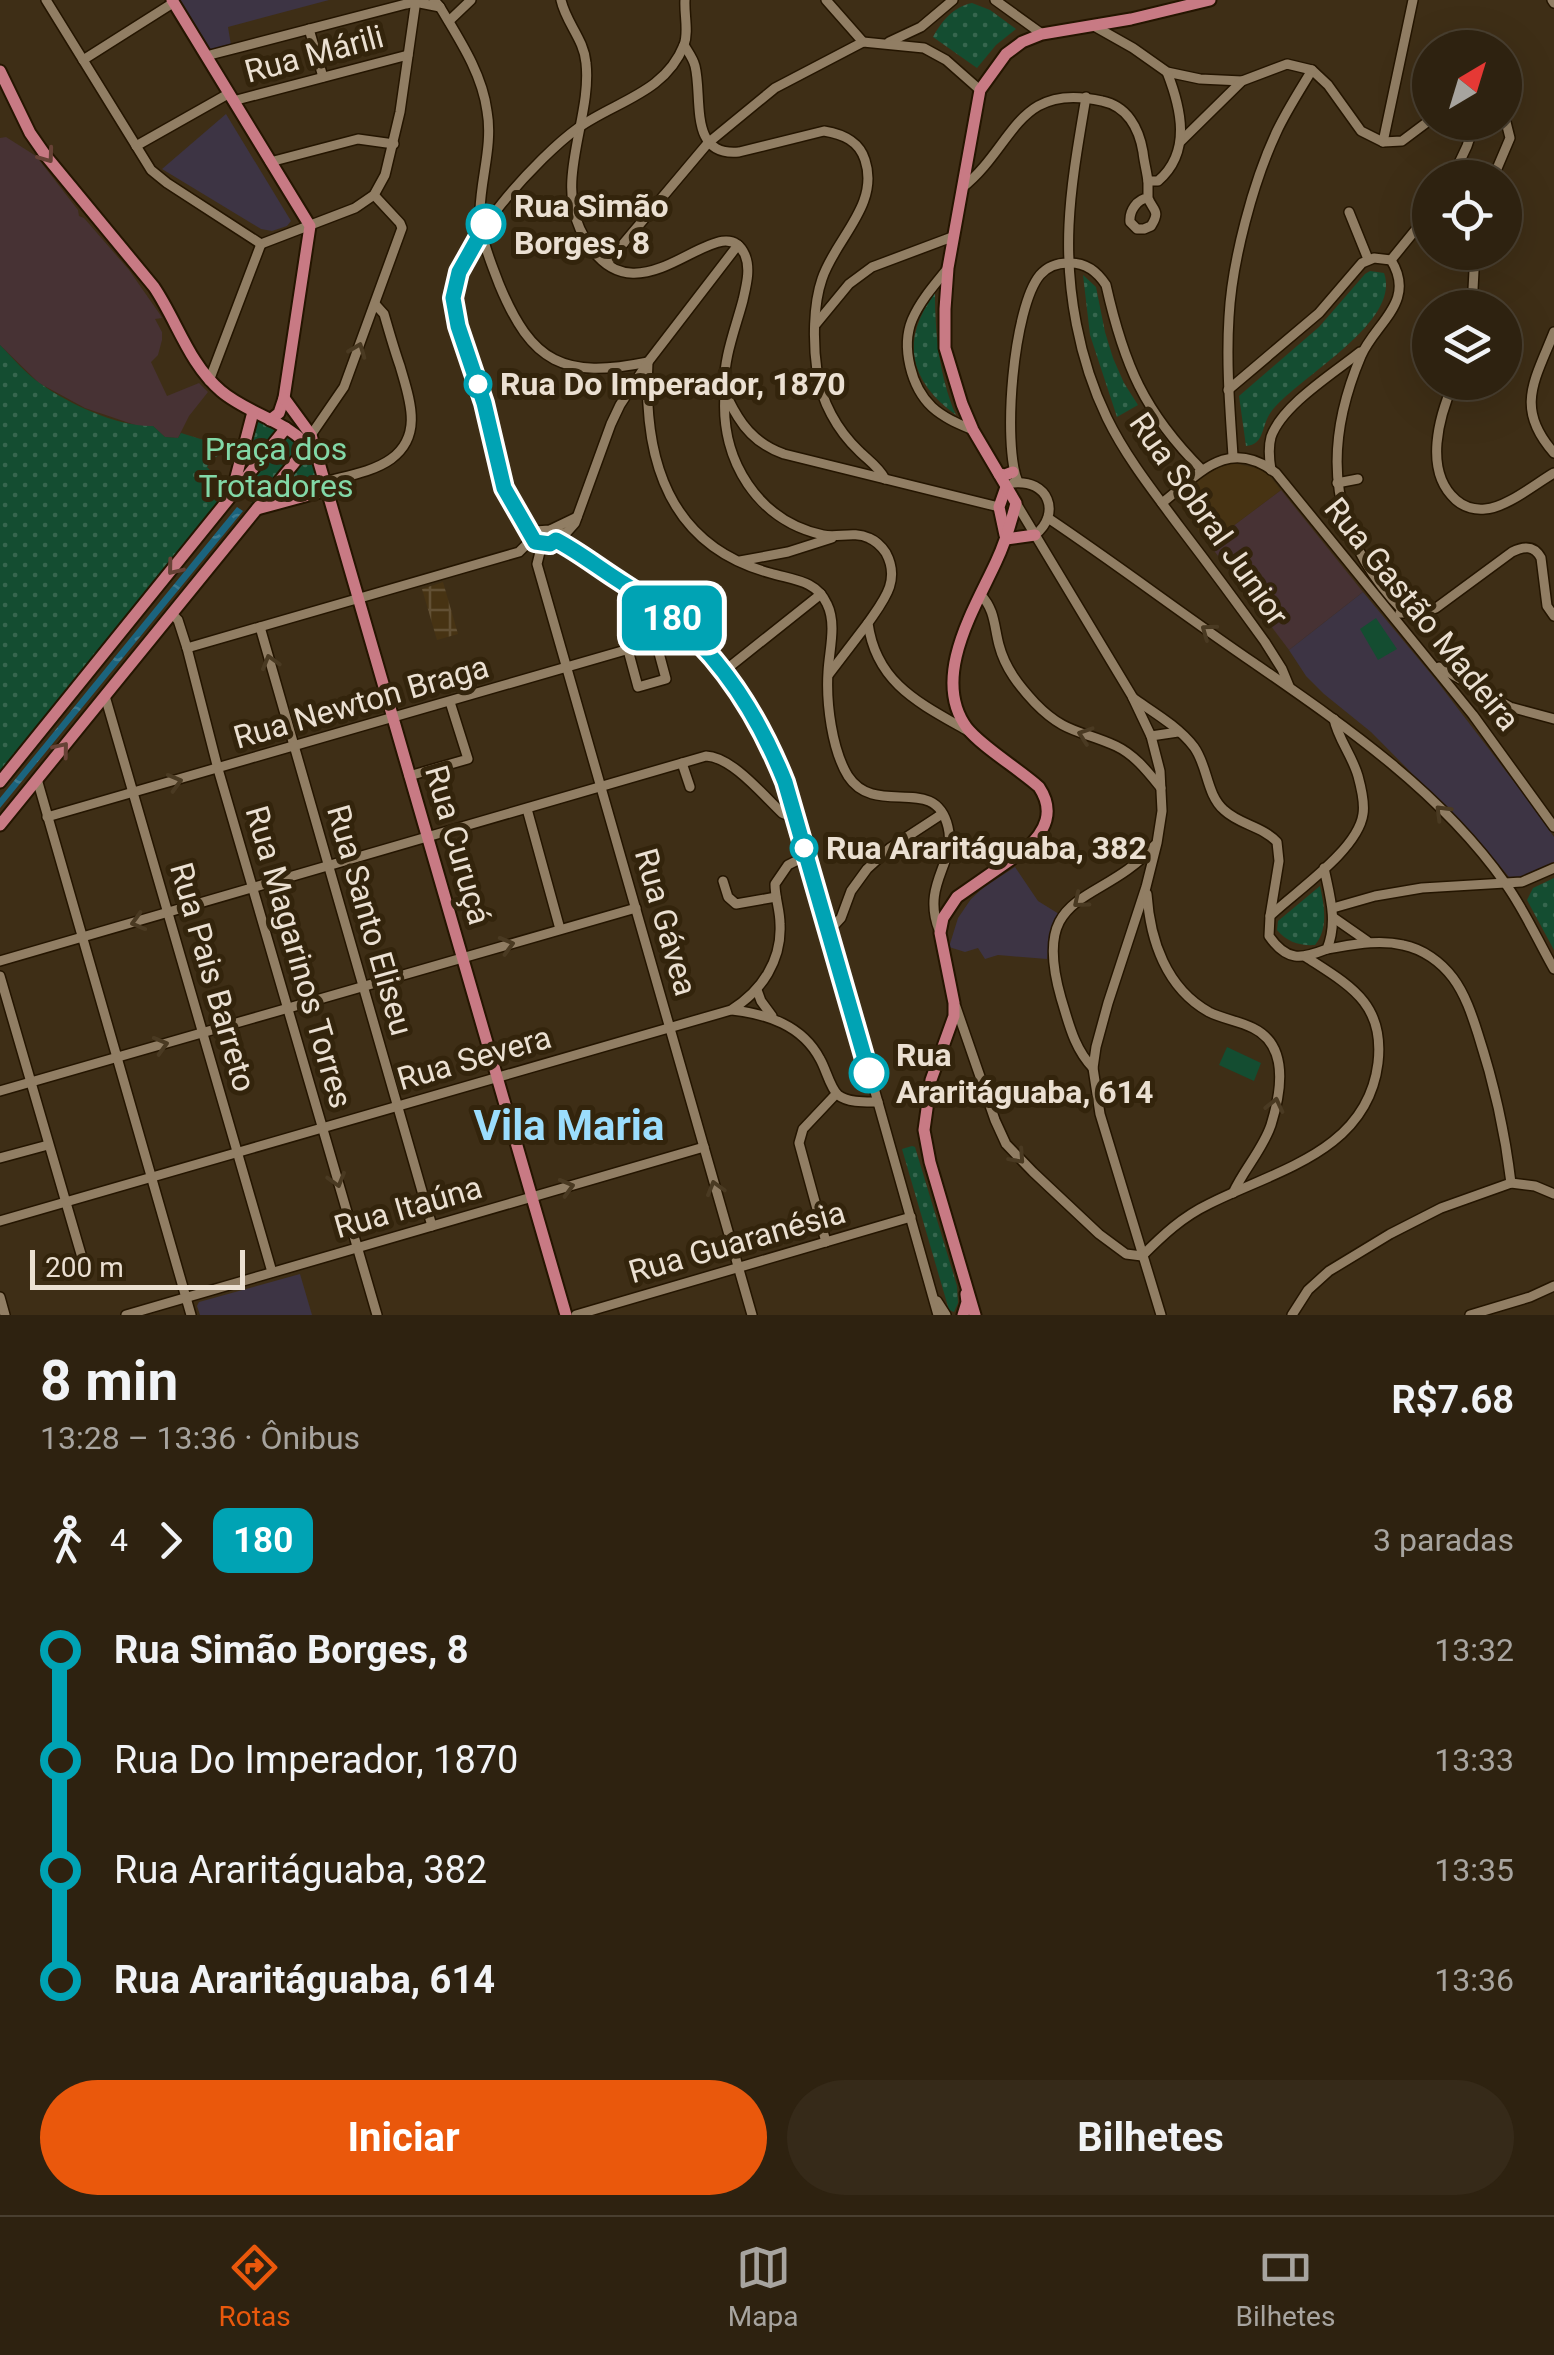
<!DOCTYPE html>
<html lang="pt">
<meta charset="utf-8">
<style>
:root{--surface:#2e2210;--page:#362a19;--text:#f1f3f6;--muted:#a7a49f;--line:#493f30;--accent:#ea580c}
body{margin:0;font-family:Roboto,sans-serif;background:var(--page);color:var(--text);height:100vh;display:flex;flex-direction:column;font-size:38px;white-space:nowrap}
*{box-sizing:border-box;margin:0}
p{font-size:32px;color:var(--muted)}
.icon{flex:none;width:55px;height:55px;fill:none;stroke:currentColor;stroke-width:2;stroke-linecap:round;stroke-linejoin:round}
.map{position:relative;height:1315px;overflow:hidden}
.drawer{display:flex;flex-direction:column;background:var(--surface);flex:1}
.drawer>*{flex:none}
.badge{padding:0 20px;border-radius:15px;font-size:35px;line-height:65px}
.needle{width:65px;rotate:38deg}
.fabs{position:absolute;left:1412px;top:30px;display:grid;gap:20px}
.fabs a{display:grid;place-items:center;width:110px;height:110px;border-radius:50%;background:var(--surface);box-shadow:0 10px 40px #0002,0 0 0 2px var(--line);font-size:50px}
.scale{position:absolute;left:30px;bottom:25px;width:215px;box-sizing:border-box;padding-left:10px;border:5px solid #ebe0d2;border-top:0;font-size:28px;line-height:35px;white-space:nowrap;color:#ebe0d2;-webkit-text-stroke:8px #33240c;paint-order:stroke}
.map>.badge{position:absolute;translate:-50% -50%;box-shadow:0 0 0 5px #fff}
.legs{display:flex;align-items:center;gap:15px;height:110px;padding:0 40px;font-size:32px}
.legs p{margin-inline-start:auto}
.headline{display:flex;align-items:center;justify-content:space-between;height:170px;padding:0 40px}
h1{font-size:55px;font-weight:700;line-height:75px}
.primary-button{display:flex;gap:20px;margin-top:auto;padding:20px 40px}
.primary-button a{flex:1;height:115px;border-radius:60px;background:var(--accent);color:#fff;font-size:40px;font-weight:700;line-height:115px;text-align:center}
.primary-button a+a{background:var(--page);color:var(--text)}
ul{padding:0 40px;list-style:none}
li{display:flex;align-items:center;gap:35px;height:110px;font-size:38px}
li i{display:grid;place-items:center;width:15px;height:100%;margin:0 12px;background:currentColor}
li i::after{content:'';width:25px;height:25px;margin:-12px;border:8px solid;border-radius:50%;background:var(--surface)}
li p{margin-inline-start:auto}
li:first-child i{background:linear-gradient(#0000 50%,currentColor 0)}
li:last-child i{background:linear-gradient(currentColor 50%,#0000 0)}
.dock{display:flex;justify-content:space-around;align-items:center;height:140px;border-top:2px solid var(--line);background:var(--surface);font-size:28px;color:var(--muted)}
.dock a{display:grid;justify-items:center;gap:5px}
.dock .selected{color:var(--accent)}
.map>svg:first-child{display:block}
.commercial{fill:#473234}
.industrial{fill:url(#industrial-grid)}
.education{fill:#3d3444}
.built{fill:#473313}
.park{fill:url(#park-dots)}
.garden{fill:#144d31}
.water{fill:url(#water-ripples)}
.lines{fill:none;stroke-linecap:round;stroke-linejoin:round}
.minor-casing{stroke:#241500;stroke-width:12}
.major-casing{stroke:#241500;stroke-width:15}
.minor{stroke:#917e64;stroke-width:9}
.major{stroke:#c87a84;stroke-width:11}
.oneway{stroke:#674236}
.oneway2{stroke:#4a3a22}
.line-1-casing{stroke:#fff;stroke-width:22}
.line-1{stroke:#00a3b4;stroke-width:15}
.stop-1-dot{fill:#fff;stroke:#00a3b4;stroke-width:5}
.labels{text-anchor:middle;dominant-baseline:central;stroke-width:10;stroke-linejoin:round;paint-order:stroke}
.street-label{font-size:32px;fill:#ebe0d2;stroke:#33240c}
.stop-label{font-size:32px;font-weight:bold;fill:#ebe0d2;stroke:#33240c;text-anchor:start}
.park-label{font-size:32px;fill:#82d8a7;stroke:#33240c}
.district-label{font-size:42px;font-weight:bold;fill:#9bddfd;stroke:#33240c}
</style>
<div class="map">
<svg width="1554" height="1315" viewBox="0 0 1554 1315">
<defs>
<pattern id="industrial-grid" width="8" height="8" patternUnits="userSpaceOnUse" patternTransform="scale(2.5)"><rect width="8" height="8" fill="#473313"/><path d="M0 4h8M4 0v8" fill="none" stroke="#625034"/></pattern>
<pattern id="park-dots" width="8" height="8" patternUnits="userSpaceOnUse" patternTransform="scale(2.5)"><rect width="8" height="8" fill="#144d31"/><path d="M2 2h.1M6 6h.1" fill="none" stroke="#36664e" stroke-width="1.8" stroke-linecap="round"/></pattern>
<pattern id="water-ripples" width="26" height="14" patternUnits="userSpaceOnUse" patternTransform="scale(2.5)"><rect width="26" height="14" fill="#1b647e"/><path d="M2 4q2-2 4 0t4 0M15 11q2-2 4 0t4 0" fill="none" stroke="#3c7a8f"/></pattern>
</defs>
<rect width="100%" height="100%" fill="#3e2e16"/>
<g class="commercial">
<path d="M6 137 36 156 78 210 79 216 84 218 129 270 159 313 162 318 155 319 162 332V340L158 355 151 362 167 396 199 383 208 392 189 416 178 438 165 437 153 426 141 427 85 408 39 383 0 345V138Z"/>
<path d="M1281 490 1363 592 1289 650 1209 544Z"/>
</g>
<path class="industrial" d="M443 582 458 634 437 640 422 589Z"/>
<g class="education">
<path d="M178 0H329L228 27 231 45 209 51Z"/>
<path d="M226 114 291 221 287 226 272 231 261 229 162 169Z"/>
<path d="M1363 592 1436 680 1528 800 1554 837V863L1530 875 1513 878 1509 877 1479 841 1371 732 1324 694 1306 676 1289 650Z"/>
<path d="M1015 867 1038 901 1059 914 1050 934 1047 959 998 955 985 959 978 948 965 952 949 947 958 918 971 899 984 887Z"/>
<path d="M300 1274 312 1315H200L197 1306 199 1302Z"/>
</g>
<path class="built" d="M1233 463 1260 469 1268 474 1281 490 1209 544 1181 507 1182 502 1191 487 1202 476 1217 468Z"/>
<g class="park">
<path d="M972 3 990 10 1016 29 996 45 977 68 933 37C942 21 953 7 972 3Z"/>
<path d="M1370 271 1384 273C1402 323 1296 378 1271 412 1261 425 1265 445 1246 446L1239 396 1319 327 1365 274Z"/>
<path d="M1083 275 1096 287 1105 332 1113 358 1124 383 1138 405 1117 417 1090 335Z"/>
<path d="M935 293C935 333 939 376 956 415 909 381 900 340 935 293Z"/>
<path d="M0 345C13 358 26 374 41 384 69 404 118 427 153 426L165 437 178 438 181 433 207 441 209 440 227 450 211 460 207 467 230 492 0 774Z"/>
<path d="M255 415 283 429 314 458 322 488 255 505 240 492 238 484Z"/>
<path d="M1554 878V950L1527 900 1533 888Z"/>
<path d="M1320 886C1324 906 1329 928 1315 945 1300 946 1287 942 1277 930L1278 921Z"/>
<path d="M912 1146 915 1147 957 1286 958 1303 954 1312 949 1310 902 1149Z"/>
</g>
<g class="garden">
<path d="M1376 618 1397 649 1378 660 1360 629Z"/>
<path d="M1227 1047 1261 1063 1254 1081 1219 1065Z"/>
</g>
<path class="water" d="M237 507 243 511 0 808V798Z"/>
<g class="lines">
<defs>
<g id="minor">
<path d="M46 0 151 170 167 183 261 244"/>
<path d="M434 0 440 7C459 39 482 73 487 111 493 144 481 177 480 210 479 235 490 260 499 284 532 364 564 379 648 362 643 457 667 545 770 573 793 580 816 580 827 604 837 624 829 651 828 672 826 703 832 750 848 776 876 819 935 772 948 827 957 863 921 883 939 930"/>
<path d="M561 0C566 23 584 39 586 63 592 116 556 177 580 229 633 341 720 198 745 255 751 269 746 286 743 300 736 327 722 361 725 389 727 399 733 409 738 417 749 435 764 447 784 454L999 507"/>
<path d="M826 0 863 42"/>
<path d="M995 0 1042 34"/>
<path d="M1552 0 1554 3"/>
<path d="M449 21 471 0"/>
<path d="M1094 26 1133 48 1167 72 1200 79 1242 81"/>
<path d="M309 29 323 77"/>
<path d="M889 42 921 27 953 0"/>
<path d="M684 45C688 52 693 58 695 66 703 98 688 157 739 152L824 131C843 134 859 141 865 160 880 205 835 239 822 279 813 305 813 343 817 371 821 401 837 430 859 451 868 460 879 467 885 479"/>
<path d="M206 56 406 4 415 2 440 7"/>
<path d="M83 60 173 3"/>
<path d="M1086 97C1079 139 1071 182 1069 225 1066 290 1079 360 1107 418 1126 457 1153 491 1179 526 1208 564 1237 603 1265 642L1282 669 1289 686"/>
<path d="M233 101 408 55"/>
<path d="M1181 141 1242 81 1287 64 1312 70 1328 85 1361 131 1383 142 1402 141 1430 120"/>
<path d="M1383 142 1413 0"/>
<path d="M136 146 228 94"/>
<path d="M270 162 358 139 394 144"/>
<path d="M1452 178 1467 146 1475 122"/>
<path d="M1493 178 1510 138 1505 118"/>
<path d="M1148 181H1158C1192 152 1181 108 1167 72"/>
<path d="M962 188C1015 146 1016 81 1102 101 1127 106 1139 128 1143 152 1144 162 1147 172 1148 182 1148 184 1148 197 1148 198 1153 211 1161 210 1151 226L1144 229H1137L1130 222C1129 211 1137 199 1148 198"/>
<path d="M1349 212 1368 259"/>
<path d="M261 244 355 208 374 195 385 175 400 112 416 0"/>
<path d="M1391 260 1430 212"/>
<path d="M607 263 708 143 775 88 863 42 924 48 946 60 980 90"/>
<path d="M948 268C935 284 920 301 912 320 901 347 911 387 932 407 944 418 959 424 973 430"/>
<path d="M1472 308 1475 252"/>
<path d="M816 324 849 284 872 267 952 237"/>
<path d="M1554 332C1535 380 1514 408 1554 453"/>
<path d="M209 381 261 244"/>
<path d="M1454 382C1439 416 1423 471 1456 500 1464 507 1474 510 1485 509 1506 508 1535 484 1554 473"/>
<path d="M1228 390 1319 313 1362 263 1374 258 1391 260C1417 302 1375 323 1361 356 1320 453 1330 535 1404 612"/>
<path d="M725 395C720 460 758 521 823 535 838 538 854 531 869 538 876 541 882 547 886 553 901 581 883 601 868 623 876 683 919 703 968 731"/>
<path d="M311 435 344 387 402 228 400 223 374 195"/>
<path d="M1233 456C1230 410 1226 364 1229 317 1232 261 1253 182 1277 131 1287 110 1300 90 1312 70"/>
<path d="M1271 470C1269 458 1268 448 1271 437 1282 405 1334 373 1360 352"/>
<path d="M324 482C346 476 373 472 391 459 424 435 409 398 400 366 394 349 389 331 384 314L375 304"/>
<path d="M1018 482C1002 445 1013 307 1040 275 1047 267 1057 263 1068 263 1085 262 1097 271 1106 285 1124 365 1144 412 1202 470"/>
<path d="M1013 483C1048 479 1062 513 1035 535"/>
<path d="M1337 483 1358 479"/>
<path d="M1016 503 1132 696 1151 736 1160 771 1162 811 1157 843 1146 887 1108 1003 1096 1047 1093 1068 1100 1114 1161 1315"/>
<path d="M1162 503C1199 474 1228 436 1276 473L1473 715 1554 827"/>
<path d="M1048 518C1118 565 1185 616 1254 663 1345 726 1440 791 1505 883 1524 909 1538 941 1554 969"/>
<path d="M550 530 556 540 663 611 688 632 723 672 743 698 775 755 785 782 833 943 938 1315"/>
<path d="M555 535 567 532 575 523 611 424 620 405 648 362 738 245"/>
<path d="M546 544 540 552 537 564 752 1315"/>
<path d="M548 544H538L533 540C525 522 511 506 504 487 496 460 492 432 485 405 476 371 452 331 453 296 455 246 539 156 578 128 616 101 665 93 684 45 689 32 684 14 685 0"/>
<path d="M740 561 788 552 832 538"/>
<path d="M981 595C995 610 994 626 999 645 1005 668 1019 686 1035 703 1065 734 1081 730 1116 746 1135 755 1148 772 1161 788"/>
<path d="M1400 613H1421L1436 608 1512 552C1524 546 1534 545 1541 558L1547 606 1554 616"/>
<path d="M172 614 178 620 187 648 218 769 377 1315"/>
<path d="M260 627 432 1226"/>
<path d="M187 648 519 552 528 543 535 531 550 530 577 517"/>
<path d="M628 650 638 687 666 679 656 642"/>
<path d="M1439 667 1510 707 1554 719"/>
<path d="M723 672 821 594"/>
<path d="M829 674 868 623"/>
<path d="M105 696 272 1272"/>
<path d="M1133 698C1153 712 1179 727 1194 747 1208 766 1206 794 1224 810 1240 825 1262 826 1277 842L1279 861 1270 916"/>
<path d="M1151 736 1178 732"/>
<path d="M682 763 690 787"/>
<path d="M409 776 468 759 450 702"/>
<path d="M37 779 191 1315"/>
<path d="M527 809 560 929"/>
<path d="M47 817 688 632"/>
<path d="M1324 868C1330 897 1338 921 1327 949 1301 959 1287 962 1269 936L1270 916C1296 891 1358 850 1363 814 1365 802 1361 787 1358 776 1352 755 1338 739 1334 719"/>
<path d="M723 881 728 897 736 904 776 897"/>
<path d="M1147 894C1150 940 1166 988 1209 1012 1223 1019 1239 1021 1253 1028 1290 1046 1281 1093 1271 1125 1263 1149 1244 1169 1233 1193"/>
<path d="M1333 908 1375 896 1422 888 1522 882 1554 868"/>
<path d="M1334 918 1367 941"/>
<path d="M829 931 841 918 851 891 867 869 890 848 942 814"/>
<path d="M1327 949C1352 945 1378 939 1403 945 1423 949 1441 962 1453 978 1465 994 1472 1015 1478 1034 1494 1083 1505 1132 1511 1183"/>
<path d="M0 961 706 756C732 757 763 795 782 813L789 816 794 814"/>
<path d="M0 976 83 1261"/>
<path d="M757 990 761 1001 772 1016"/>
<path d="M956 1007 995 1120 1006 1144 1033 1172 1099 1234 1126 1254 1142 1256C1163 1235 1182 1217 1209 1204 1276 1170 1367 1152 1378 1063 1385 1003 1349 985 1306 957"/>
<path d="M732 1010C767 1014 802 1025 820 1059 826 1069 830 1088 838 1095 848 1103 867 1102 878 1102"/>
<path d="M1093 1068C1074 1048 1069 1024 1061 998 1029 886 1101 907 1155 845"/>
<path d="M0 1091 636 908"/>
<path d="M0 1158 48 1145"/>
<path d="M0 1221 731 1010C762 991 782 960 780 924 780 910 775 898 775 884L788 865 806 856"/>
<path d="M826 1242 799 1143 803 1129 836 1094"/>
<path d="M0 1297 5 1315"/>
<path d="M937 1301 946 1315"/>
<path d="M126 1315 704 1147"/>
<path d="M576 1315 911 1217"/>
<path d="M1292 1315 1308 1290 1329 1271 1390 1234 1441 1208 1511 1183 1535 1186 1554 1194"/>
<path d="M1470 1315 1530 1297 1554 1286"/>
</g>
<g id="major">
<path d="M172 0 310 226 284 398 279 413 270 420"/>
<path d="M0 71 30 133 46 156 154 287C177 321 189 364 221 391 249 415 290 421 312 451"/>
<path d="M284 398 311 435 566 1315"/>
<path d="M999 474 1005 475 1013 472"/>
<path d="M236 492 235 481 253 412"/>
<path d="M257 509 327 490"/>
<path d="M1005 535 999 507 1006 487"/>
<path d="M1006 539 1035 535"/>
<path d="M0 782 286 428"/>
<path d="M0 825 308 446 310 439"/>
<path d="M963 1315 967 1302 966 1294"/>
<path d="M975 1315 930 1162 924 1130 931 1080 954 1016V1003L940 933 943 918 957 897 1026 849C1046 831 1055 811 1039 787 1019 769 982 747 967 728 930 678 975 608 996 562 1005 543 1011 523 1016 503L973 430 962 404 945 348V309L948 268 980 90 1006 54 1022 42 1042 34 1131 19 1210 0"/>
</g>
</defs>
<use href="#minor" class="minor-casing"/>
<use href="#major" class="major-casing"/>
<use href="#minor" class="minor"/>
<use href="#major" class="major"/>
</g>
<defs><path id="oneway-chevron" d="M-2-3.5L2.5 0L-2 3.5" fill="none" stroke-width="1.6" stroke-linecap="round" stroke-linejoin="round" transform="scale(2.5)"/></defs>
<g class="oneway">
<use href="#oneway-chevron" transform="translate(47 156) rotate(54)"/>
<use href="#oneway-chevron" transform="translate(174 568) rotate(129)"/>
<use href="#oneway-chevron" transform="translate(62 749) rotate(-51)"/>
</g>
<g class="oneway2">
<use href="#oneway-chevron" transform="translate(358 350) rotate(-69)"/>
<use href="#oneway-chevron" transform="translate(1208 631) rotate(-144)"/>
<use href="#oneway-chevron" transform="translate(270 662) rotate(-106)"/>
<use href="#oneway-chevron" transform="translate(1085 735) rotate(-161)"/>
<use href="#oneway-chevron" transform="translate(175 782) rotate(-16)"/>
<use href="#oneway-chevron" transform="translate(1442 812) rotate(-135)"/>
<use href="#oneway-chevron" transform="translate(1080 901) rotate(140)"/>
<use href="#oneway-chevron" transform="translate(138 922) rotate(164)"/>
<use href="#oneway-chevron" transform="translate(507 945) rotate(-16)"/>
<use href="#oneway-chevron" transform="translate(161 1045) rotate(-16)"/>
<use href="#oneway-chevron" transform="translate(1275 1105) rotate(-77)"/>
<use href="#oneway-chevron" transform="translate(1018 1157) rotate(48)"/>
<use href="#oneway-chevron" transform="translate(337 1180) rotate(74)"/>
<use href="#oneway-chevron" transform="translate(567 1187) rotate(-16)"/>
<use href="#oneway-chevron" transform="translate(715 1188) rotate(-106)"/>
</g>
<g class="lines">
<defs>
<path id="line-1" d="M486 224 459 272 453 298 458 326 484 403 504 488 535 542 550 544 556 540C577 551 595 565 615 578 632 589 650 600 666 613 721 656 759 717 785 782L869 1073"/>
</defs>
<use href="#line-1" class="line-1-casing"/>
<use href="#line-1" class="line-1"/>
</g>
<g class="stop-1-dot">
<circle cx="486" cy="224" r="18"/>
<circle cx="478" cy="384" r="12"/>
<circle cx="804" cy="848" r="12"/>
<circle cx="869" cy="1073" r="18"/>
</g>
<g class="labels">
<g class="street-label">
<text transform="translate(314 54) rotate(-15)">Rua Márili</text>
<text transform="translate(1209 519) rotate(55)">Rua Sobral Junior</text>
<text transform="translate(1422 614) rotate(51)">Rua Gastão Madeira</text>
<text transform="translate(361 702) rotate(-16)">Rua Newton Braga</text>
<text transform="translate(458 845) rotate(74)">Rua Curuçá</text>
<text transform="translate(370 920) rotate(74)">Rua Santo Eliseu</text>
<text transform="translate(666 922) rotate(74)">Rua Gávea</text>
<text transform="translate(299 957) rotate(74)">Rua Magarinos Torres</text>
<text transform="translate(213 977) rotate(74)">Rua Pais Barreto</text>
<text transform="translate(474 1058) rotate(-16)">Rua Severa</text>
<text transform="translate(408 1207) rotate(-16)">Rua Itaúna</text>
<text transform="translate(737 1242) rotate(-16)">Rua Guaranésia</text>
</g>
<g class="stop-label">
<text x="514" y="206">Rua Simão<tspan x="514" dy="37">Borges, 8</tspan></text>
<text x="500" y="384">Rua Do Imperador, 1870</text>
<text x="826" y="848">Rua Araritáguaba, 382</text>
<text x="896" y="1055">Rua<tspan x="896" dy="37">Araritáguaba, 614</tspan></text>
</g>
<g class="park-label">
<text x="276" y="449">Praça dos<tspan x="276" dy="37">Trotadores</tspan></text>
</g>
<g class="district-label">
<text x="569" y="1125">Vila Maria</text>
</g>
</g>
</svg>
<div class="fabs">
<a><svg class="needle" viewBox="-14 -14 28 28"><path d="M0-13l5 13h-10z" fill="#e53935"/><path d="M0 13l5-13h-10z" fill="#a7a49f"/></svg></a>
<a><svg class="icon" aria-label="locate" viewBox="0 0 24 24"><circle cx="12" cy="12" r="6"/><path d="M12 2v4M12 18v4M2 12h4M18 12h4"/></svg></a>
<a><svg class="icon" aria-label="layers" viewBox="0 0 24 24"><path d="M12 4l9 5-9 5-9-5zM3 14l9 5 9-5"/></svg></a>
</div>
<div class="scale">200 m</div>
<b class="badge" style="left:672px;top:618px;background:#00a3b4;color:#fff">180</b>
</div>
<section class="drawer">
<div class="headline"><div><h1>8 min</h1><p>13:28 – 13:36 · Ônibus</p></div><b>R$7.68</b></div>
<div class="legs"><svg class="icon" aria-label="walk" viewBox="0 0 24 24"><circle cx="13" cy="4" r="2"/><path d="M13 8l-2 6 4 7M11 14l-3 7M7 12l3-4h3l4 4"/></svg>4<svg class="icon" aria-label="forward" viewBox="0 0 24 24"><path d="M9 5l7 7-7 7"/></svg><b class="badge" style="background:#00a3b4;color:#fff">180</b><p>3 paradas</p></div>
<ul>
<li><i style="color:#00a3b4"></i><b>Rua Simão Borges, 8</b><p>13:32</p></li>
<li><i style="color:#00a3b4"></i><span>Rua Do Imperador, 1870</span><p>13:33</p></li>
<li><i style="color:#00a3b4"></i><span>Rua Araritáguaba, 382</span><p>13:35</p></li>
<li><i style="color:#00a3b4"></i><b>Rua Araritáguaba, 614</b><p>13:36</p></li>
</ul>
<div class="primary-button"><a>Iniciar</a><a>Bilhetes</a></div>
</section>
<nav class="dock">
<a class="selected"><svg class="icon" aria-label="directions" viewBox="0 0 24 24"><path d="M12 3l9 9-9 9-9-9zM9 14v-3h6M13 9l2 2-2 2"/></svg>Rotas</a>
<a><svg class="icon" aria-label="map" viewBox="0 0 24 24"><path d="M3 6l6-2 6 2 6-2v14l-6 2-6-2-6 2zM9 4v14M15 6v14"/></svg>Mapa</a>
<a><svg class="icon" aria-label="tickets" viewBox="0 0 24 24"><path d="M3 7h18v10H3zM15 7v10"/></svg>Bilhetes</a>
</nav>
